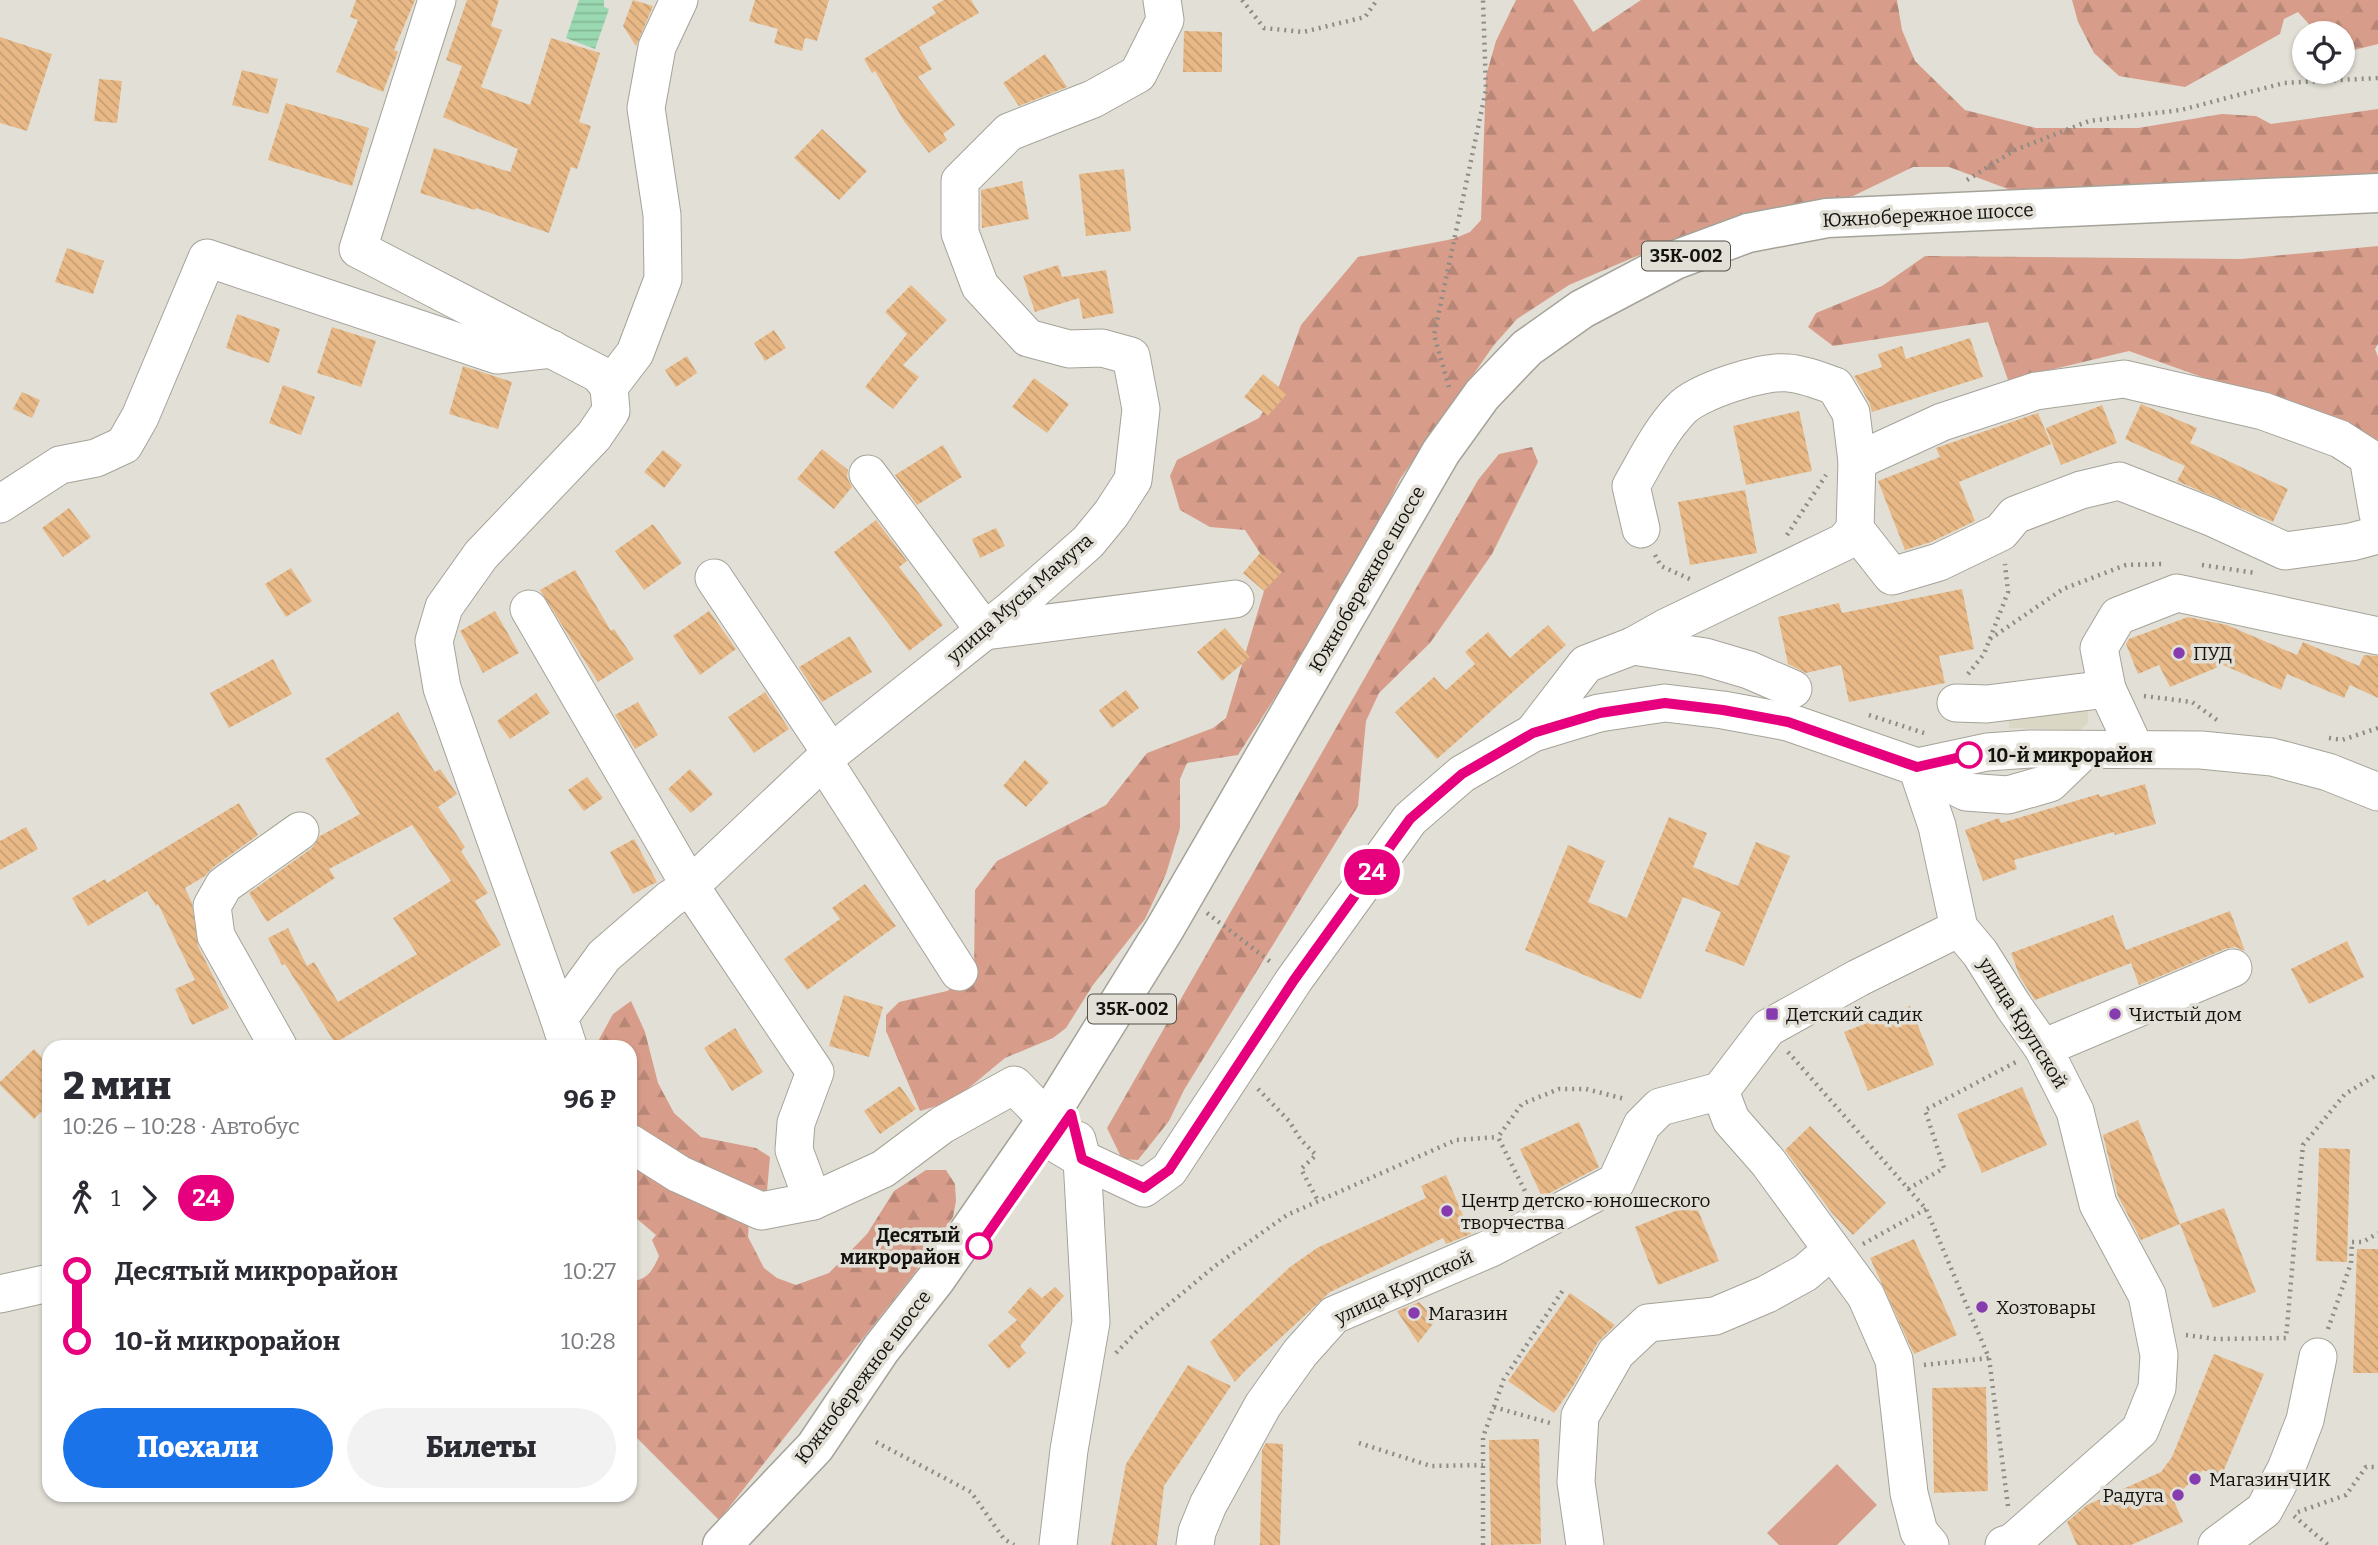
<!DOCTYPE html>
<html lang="ru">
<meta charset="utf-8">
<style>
:root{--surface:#fff;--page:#f2f2f3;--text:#2b2b33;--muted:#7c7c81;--accent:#1a73e8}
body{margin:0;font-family:Bitter,serif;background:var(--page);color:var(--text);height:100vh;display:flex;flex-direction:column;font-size:26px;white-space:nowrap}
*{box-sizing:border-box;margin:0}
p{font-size:23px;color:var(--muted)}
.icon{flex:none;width:38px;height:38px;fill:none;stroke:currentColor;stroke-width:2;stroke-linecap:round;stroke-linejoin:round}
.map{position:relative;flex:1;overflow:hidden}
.panel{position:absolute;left:42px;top:1040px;width:595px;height:462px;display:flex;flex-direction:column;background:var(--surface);border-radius:21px;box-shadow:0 2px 5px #0004}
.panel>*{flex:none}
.badge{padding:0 14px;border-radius:23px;font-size:24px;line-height:46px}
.buttons{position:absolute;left:2292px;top:21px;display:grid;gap:14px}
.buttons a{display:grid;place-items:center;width:63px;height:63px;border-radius:50%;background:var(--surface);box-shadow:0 2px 5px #0004;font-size:35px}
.map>.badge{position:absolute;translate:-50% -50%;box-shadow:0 0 0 4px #fff}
.legs{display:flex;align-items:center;gap:10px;height:77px;padding:0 21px;font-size:23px}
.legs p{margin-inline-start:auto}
.headline{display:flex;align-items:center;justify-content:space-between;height:119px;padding:0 21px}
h1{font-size:38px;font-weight:800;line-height:52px}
.button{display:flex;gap:14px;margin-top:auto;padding:14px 21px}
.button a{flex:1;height:80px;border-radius:42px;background:var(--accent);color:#fff;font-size:28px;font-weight:800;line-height:80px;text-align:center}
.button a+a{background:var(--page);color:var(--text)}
ul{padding:0 21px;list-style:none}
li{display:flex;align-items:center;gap:24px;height:70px;font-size:26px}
li i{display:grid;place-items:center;width:10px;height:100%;margin:0 9px;background:currentColor}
li i::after{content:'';width:18px;height:18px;margin:-9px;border:5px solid;border-radius:50%;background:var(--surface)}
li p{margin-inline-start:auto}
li:first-child i{background:linear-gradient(#0000 50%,currentColor 0)}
li:last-child i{background:linear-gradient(currentColor 50%,#0000 0)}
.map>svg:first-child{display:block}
.built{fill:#dbd7c5}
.grass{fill:#d79d8a}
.forest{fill:url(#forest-firs)}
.water{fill:url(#water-rules)}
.building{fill:url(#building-back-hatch)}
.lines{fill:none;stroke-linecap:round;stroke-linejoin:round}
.minor-casing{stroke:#a5a399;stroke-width:39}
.highway-casing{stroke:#a5a399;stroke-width:41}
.path{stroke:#8e8c85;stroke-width:4.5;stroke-dasharray:2 5;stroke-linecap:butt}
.minor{stroke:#fff;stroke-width:37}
.highway{stroke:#fff;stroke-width:38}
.line-1-casing{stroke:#fff;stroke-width:16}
.line-1{stroke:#e6007e;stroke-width:10}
.poi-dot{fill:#863cae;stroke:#e2e0d6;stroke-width:2.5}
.stop-1-dot{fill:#fff;stroke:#e6007e;stroke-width:3.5}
.labels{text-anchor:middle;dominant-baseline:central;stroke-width:7;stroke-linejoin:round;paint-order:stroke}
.shield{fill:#e2e0d6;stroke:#51504b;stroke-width:2}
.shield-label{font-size:18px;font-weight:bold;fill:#13120f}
.street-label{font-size:19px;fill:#13120f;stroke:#e2e0d6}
.poi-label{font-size:19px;fill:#13120f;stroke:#e2e0d6;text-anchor:start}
.stop-label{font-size:19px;font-weight:bold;fill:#13120f;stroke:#e2e0d6;text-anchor:start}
</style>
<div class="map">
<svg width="2378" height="1545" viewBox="0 0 2378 1545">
<defs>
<pattern id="forest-firs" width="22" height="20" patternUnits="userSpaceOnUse" patternTransform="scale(1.75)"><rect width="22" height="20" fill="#d79d8a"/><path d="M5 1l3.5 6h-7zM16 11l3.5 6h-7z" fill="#b88676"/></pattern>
<pattern id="water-rules" width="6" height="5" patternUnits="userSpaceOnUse" patternTransform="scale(1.75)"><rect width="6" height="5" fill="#99d8b0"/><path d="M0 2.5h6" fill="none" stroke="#83b896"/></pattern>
<pattern id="building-back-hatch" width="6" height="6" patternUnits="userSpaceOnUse" patternTransform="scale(1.75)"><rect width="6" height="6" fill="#e8b987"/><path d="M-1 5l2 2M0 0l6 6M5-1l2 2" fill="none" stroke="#c69e73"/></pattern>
</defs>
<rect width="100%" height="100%" fill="#e2e0d6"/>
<path class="built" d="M2088 709V723L2080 730 2009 728V711Z"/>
<path class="grass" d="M1837 1464 1877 1505 1837 1545H1779L1767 1533Z"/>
<g class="forest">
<path d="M1516 0H1573L1593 32 1641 0H1897L1902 30 1915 61 1965 110 2036 128H2138L2222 114 2256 116 2271 124 2378 109V184L2024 195 1949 167H1913L1853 196 1637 256 1569 285 1517 319 1494 345 1400 479 1353 576 1238 755 1187 763 1180 779V828L1166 874 1145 919 1093 985 1066 1028 1053 1038 1005 1058 953 1101 920 1111 886 1031V1015L899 1002 947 991 974 973 975 890 997 861 1106 805 1147 753 1213 728 1226 718 1264 591V559L1245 530 1210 527 1180 510 1170 476 1177 460 1259 418 1278 389 1301 325 1358 257 1453 239 1470 232 1481 220 1486 76 1496 41Z"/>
<path d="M2072 0H2378V44L2354 50 2343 49V33H2317L2298 12 2284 19 2280 34 2185 87 2119 76 2094 53 2078 22Z"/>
<path d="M2378 246V344L2375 349 2378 357V440L2129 351 2008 380 1988 322 1833 346 1808 327 1816 313 1882 286 1925 256 2241 259Z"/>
<path d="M1532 447 1538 462 1492 554 1430 643 1379 693 1366 721 1358 806 1184 1090 1169 1121 1138 1160 1122 1159 1107 1128 1478 480 1499 454Z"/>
<path d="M631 1001 645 1032 658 1083 674 1113 701 1137 756 1148 770 1157 767 1191 749 1221 748 1237 764 1268 777 1278 796 1285 829 1273 867 1234 894 1191 926 1170H946L955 1184 956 1201 953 1217 913 1275 719 1520 630 1431V1281C647 1281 653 1270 659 1256L652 1240 656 1235 630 1213V1046L596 1045 613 1014Z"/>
</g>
<path class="water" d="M579 0H604V7L609 9 595 49 566 38Z"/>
<g class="building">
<path d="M356 0H415L394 50 398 52 383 92 336 72 358 20 350 17Z"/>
<path d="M467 0H499L491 26 502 30 481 87 530 105 551 38 600 53 579 122 591 126 577 169 571 167 549 233 476 208 475 210 420 193 434 148 510 172 518 149 443 117 462 66 446 60Z"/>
<path d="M633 0 653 6 636 46 623 26Z"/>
<path d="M755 0H829L817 41 805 38 802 51 774 43 778 29 749 21Z"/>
<path d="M944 0H971L979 13 919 47 932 69 918 77 955 125 943 134 947 140 929 153 904 121 875 71 872 73 864 59 936 13 932 7Z"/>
<path d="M1184 31 1222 32V72H1183Z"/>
<path d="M0 37 52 54 27 131 0 123Z"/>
<path d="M1045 54 1067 87 1019 106 1003 83Z"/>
<path d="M242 70 278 79 268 114 232 105Z"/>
<path d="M99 79 122 81 117 123 94 121Z"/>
<path d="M286 103 369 128 352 186 268 160Z"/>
<path d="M822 129 867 171 839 200 794 158Z"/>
<path d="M1124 169 1131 231 1086 236 1079 174Z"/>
<path d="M1022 181 1029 219 982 228 981 190Z"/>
<path d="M67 248 104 261 93 294 55 282Z"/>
<path d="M1058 265 1062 277 1106 270 1114 313 1083 319 1079 298 1035 312 1023 276Z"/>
<path d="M911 285 947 320 903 365 919 377 893 409 865 387 907 334 885 312Z"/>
<path d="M237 314 280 329 269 363 226 348Z"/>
<path d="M332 327 376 341 361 387 317 373Z"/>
<path d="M774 330 786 348 765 361 754 343Z"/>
<path d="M1970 338 1983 377 1872 412 1869 402 1854 376 1882 367 1878 354 1902 346 1906 359Z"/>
<path d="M687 356 697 373 676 387 665 370Z"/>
<path d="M463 366 512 382 498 429 449 414Z"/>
<path d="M1263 374 1287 394 1268 416 1244 397Z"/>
<path d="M1034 378 1069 404 1047 433 1012 407Z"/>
<path d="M283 385 315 397 301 435 269 423Z"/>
<path d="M22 392 40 400 32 418 13 409Z"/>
<path d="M2141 404 2197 428 2190 443 2288 489 2273 522 2177 481 2185 466 2125 439Z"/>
<path d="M2102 405 2117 443 2061 465 2046 428Z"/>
<path d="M1799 411 1812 471 1746 485 1733 426Z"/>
<path d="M2038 413 2051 444 1959 482 1975 521 1931 542 1905 550 1878 481 1940 457 1936 448Z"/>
<path d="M943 445 962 477 917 505 895 475Z"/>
<path d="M822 449 848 470 847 477 852 487 834 509 797 479Z"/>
<path d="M663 450 682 465 664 488 644 472Z"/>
<path d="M1745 490 1757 553 1690 565 1678 502Z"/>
<path d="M69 508 91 537 63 557 42 528Z"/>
<path d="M876 520 907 561 899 567 943 625 909 651 834 552Z"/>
<path d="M653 524 682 563 644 590 615 551Z"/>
<path d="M996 528 1005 546 980 558 972 539Z"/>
<path d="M1260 553 1282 572 1264 591 1243 573Z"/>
<path d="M291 568 312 601 286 617 265 584Z"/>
<path d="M575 570 611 631 614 629 634 659 598 682 540 590Z"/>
<path d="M1962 589 1974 649 1939 656 1945 683 1849 702 1841 665 1806 673 1788 664 1778 617 1839 603 1842 613Z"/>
<path d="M495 611 519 653 483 673 460 631Z"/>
<path d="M709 611 736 649 700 675 673 636Z"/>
<path d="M2188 617 2227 625 2297 655 2303 642 2359 666 2364 655 2378 656V698L2350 685 2344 698 2287 674 2281 690 2223 665 2170 687 2159 665 2138 674 2126 644 2129 639Z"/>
<path d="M1548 625 1566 645 1437 759 1395 712 1434 677 1446 690 1475 664 1465 652 1488 632 1510 658Z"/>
<path d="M1225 628 1250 657 1222 681 1197 652Z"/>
<path d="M850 636 872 672 822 702 799 667Z"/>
<path d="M273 659 292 694 229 728 210 693Z"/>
<path d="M1126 690 1139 708 1112 728 1099 710Z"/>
<path d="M765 692 789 729 754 753 728 717Z"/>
<path d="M536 693 550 713 510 739 497 721Z"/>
<path d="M638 702 658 735 635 749 615 715Z"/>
<path d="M398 712 435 772 440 769 457 794 438 807 465 847 461 851 488 893 475 901 501 945 335 1043 285 964 282 965 268 938 288 928 307 966 314 962 338 1002 417 954 393 918 451 881 412 825 329 869 335 878 267 922 249 893 312 848 320 836 360 814 325 759Z"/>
<path d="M1025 760 1049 782 1026 807 1003 786Z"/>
<path d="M690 769 713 794 691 813 668 789Z"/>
<path d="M587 777 603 798 584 811 568 790Z"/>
<path d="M2145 784 2156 824 2115 835 2114 832 2014 860 2017 869 1983 881 1965 830 1999 818 2001 823 2099 794 2100 797Z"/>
<path d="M239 803 258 835 212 868 205 876 185 888 192 903 198 946 229 1008 192 1025 175 989 195 980 158 904 156 906 147 891 88 926 72 898 105 879 107 883Z"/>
<path d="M1669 817 1707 833 1693 867 1738 886 1756 842 1790 856 1744 966 1705 951 1721 912 1683 897 1641 999 1525 950 1568 845 1605 861 1588 902 1627 918Z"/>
<path d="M26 827 38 849 0 870V841Z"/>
<path d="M634 839 657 882 633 894 610 852Z"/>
<path d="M865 884 896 926 807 990 784 959 840 919 832 908Z"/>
<path d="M2230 911 2245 951 2235 947 2225 949 2139 985 2131 963 2035 1000 2020 977 2011 953 2113 915 2126 950Z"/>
<path d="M2347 941 2364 977 2309 1004 2291 969Z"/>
<path d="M844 995 883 1007 869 1057 829 1046Z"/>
<path d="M1910 1006 1934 1065 1868 1091 1844 1032Z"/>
<path d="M735 1028 763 1072 732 1091 704 1048Z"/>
<path d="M34 1049 49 1065V1104L34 1119 0 1085V1082Z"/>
<path d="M900 1086 916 1109 880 1134 864 1111Z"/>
<path d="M2022 1087 2047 1145 1982 1173 1957 1114Z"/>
<path d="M2138 1120 2180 1224 2141 1240 2118 1196 2103 1135Z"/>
<path d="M1579 1122 1599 1167 1542 1197 1520 1149Z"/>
<path d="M1810 1126 1886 1203 1853 1235 1832 1213 1785 1150Z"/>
<path d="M2319 1148 2350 1149 2347 1262 2316 1261Z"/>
<path d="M1446 1175 1471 1234 1446 1244 1443 1238 1330 1292 1246 1370 1235 1382 1210 1342 1290 1267 1317 1248 1426 1198 1421 1186Z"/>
<path d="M1695 1203 1719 1261 1658 1285 1635 1227Z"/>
<path d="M2224 1208 2256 1292 2213 1308 2180 1224Z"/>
<path d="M1914 1239 1957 1335 1914 1354 1870 1258Z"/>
<path d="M2357 1249H2378V1373H2353Z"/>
<path d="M1030 1287 1042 1298 1055 1287 1064 1296 1020 1346 1026 1353 1008 1369 988 1345 1017 1320 1008 1312Z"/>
<path d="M1570 1293 1615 1325 1598 1342 1573 1386 1554 1413 1508 1381Z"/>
<path d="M1419 1302 1436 1320 1418 1343 1397 1311Z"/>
<path d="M2214 1354 2264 1374 2221 1477 2203 1470 2173 1499 2183 1522 2131 1545H2077L2067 1522 2087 1505 2161 1472 2172 1457Z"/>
<path d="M1188 1365 1231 1386 1164 1486 1157 1545H1111L1126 1464Z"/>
<path d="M1986 1387 1988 1491 1934 1493 1932 1388Z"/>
<path d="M1539 1439 1541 1544 1491 1545 1489 1440Z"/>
<path d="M1266 1443 1283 1444 1280 1545H1260L1262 1450Z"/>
</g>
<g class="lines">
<defs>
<g id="minor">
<path d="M437 0 358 249 599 374 609 387 611 411 594 436 481 555 444 607 434 641 442 688 559 1018"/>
<path d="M609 387 635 353 663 279 662 215 646 108 657 47 679 0"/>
<path d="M868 474 985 631 1235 599"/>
<path d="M0 504 60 465 96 458 124 445 140 417 207 258 497 355 552 349"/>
<path d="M1641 529 1631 486C1646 460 1660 431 1681 409 1698 391 1764 370 1788 373 1804 374 1820 381 1835 386L1851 413 1857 461"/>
<path d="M1855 529 1892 576 1939 562 2001 532 2015 515 2081 490 2119 481 2211 517 2285 551 2351 542 2378 535"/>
<path d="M714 578 831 753"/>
<path d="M529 609 690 886 815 1072 796 1123 794 1150 813 1201"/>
<path d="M1633 646 1705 657 1749 670 1793 689"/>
<path d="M1956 703 1987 704 2107 689"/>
<path d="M1533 733 1586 664 1633 646 1667 627 1844 542 1855 529 1857 461 1942 422 2036 391 2124 379 2263 411 2340 439 2368 457 2378 514"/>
<path d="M2135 749 2107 689 2099 648 2118 616 2177 593 2378 636"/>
<path d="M823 760 959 972"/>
<path d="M1917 767 1937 826 1959 928 1980 953 2014 1007 2043 1048 2075 1111 2098 1204 2147 1295 2159 1355 2157 1388 2140 1430 2013 1542 2004 1545"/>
<path d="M1917 767 1987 752 2030 749 2201 750 2272 757 2328 772 2378 792"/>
<path d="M278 1046 216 936 212 906 224 885 300 831"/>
<path d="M568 1046 559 1018 604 956 670 899 690 886 831 753 1012 609 1088 542 1111 514 1133 480 1141 409 1131 356 1102 348 1069 349 1028 338 980 286 960 233V181L1009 132 1093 99 1138 74 1165 20 1162 0"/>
<path d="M2043 1048 2233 968"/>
<path d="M1036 1137 1053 1142 1082 1159 1144 1188 1169 1170 1294 980 1410 819 1462 774 1533 733 1599 713 1665 703 1723 710 1788 722 1917 767 1966 792 2008 795 2050 783 2083 751"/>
<path d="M630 1143 679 1174 761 1211 813 1201 883 1169 942 1125 1014 1085 1047 1119"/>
<path d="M0 1294 49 1283"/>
<path d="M1058 1545 1069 1450 1091 1322 1082 1159 1077 1140"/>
<path d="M1195 1545 1197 1532 1208 1505 1263 1405 1300 1353 1334 1315 1491 1248 1616 1182 1642 1125 1660 1107 1720 1091"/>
<path d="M1585 1545 1576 1482 1580 1416 1616 1353 1648 1323 1715 1316 1767 1294 1805 1273 1832 1250"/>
<path d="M1930 1545 1919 1532 1909 1493 1894 1360 1866 1296 1768 1162 1731 1120 1720 1091 1768 1028 1858 978 1959 928"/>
<path d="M2217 1545 2264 1510 2286 1469 2305 1420 2318 1357"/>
</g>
<path id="highway" d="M722 1545 815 1447 881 1349 936 1279 1047 1119 1164 930 1441 452 1482 395 1527 348 1582 309 1675 260 1748 233 1827 218 2378 193"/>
</defs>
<use href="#minor" class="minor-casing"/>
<use href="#highway" class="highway-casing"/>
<g class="path">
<path d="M1242 0 1264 28 1303 32 1365 17 1377 0"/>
<path d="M1967 180 2015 150 2089 121 2181 110 2284 83 2378 78"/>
<path d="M1449 387 1434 335 1486 90 1483 0"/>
<path d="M1787 535 1826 475"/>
<path d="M1655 555 1661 566 1692 580"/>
<path d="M2202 565 2256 573"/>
<path d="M1990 639 2063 589 2126 565 2162 564"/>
<path d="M1968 674 1984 654 2008 592 2005 564"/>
<path d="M2144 696 2192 702 2217 720"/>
<path d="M1869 715 1924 733"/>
<path d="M2329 738 2342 740 2378 728"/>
<path d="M1207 913 1272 963"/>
<path d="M1788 1052 1926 1209 1989 1358 2008 1506"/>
<path d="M1258 1089 1289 1121 1301 1140 1316 1155 1301 1169 1318 1201"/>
<path d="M1908 1189 1944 1168 1925 1110 2016 1062"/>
<path d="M1528 1197 1498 1137 1522 1104 1559 1089H1586L1625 1099"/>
<path d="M1863 1244 1926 1209"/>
<path d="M2328 1329 2351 1263 2352 1242H2363L2378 1233"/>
<path d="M2186 1335 2216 1339 2286 1338 2303 1145 2345 1094 2378 1074"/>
<path d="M1116 1353 1138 1330 1215 1266 1287 1215 1456 1140 1498 1137"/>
<path d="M1924 1365 1989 1358"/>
<path d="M1494 1407 1550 1423"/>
<path d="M876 1442 971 1492 1004 1539 1014 1545"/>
<path d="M1359 1443 1431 1466 1483 1465"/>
<path d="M2298 1512 2346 1495 2366 1467H2378"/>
<path d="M2294 1516 2328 1545"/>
<path d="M1483 1545V1437L1504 1379 1563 1290"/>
</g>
<use href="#minor" class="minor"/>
<use href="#highway" class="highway"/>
</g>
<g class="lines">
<defs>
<path id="line-1" d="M979 1246 1071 1114 1082 1159 1144 1188 1169 1170 1294 980 1410 819 1462 774 1533 733 1600 713 1665 703 1723 710 1788 722 1917 767 1969 755"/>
</defs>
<use href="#line-1" class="line-1-casing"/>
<use href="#line-1" class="line-1"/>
</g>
<g class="poi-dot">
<circle cx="2179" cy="653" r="7"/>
<rect x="1765" y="1007" width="14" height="14" rx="3.5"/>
<circle cx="2115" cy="1014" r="7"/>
<circle cx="1447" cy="1211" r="7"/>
<circle cx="1982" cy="1307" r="7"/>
<circle cx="1414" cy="1313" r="7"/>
<circle cx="2195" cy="1479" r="7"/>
<circle cx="2178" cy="1495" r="7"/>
</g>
<g class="stop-1-dot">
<circle cx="1969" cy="755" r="12"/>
<circle cx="979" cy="1246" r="12"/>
</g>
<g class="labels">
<g class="shield">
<rect x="1642" y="241.5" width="88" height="29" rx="5"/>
<rect x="1088" y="994.5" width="88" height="29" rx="5"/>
</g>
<g class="shield-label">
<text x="1686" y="256">35К-002</text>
<text x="1132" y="1009">35К-002</text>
</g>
<g class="street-label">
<text transform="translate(1928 215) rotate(-3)">Южнобережное шоссе</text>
<text transform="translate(1367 579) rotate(-60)">Южнобережное шоссе</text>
<text transform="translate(1020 598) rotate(-41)">улица Мусы Мамута</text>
<text transform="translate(2023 1023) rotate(58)">улица Крупской</text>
<text transform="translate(1404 1287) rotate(-25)">улица Крупской</text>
<text transform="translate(863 1377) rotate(-53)">Южнобережное шоссе</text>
</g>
<g class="poi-label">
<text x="2193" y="653">ПУД</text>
<text x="1786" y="1014">Детский садик</text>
<text x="2129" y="1014">Чистый дом</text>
<text x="1461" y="1200">Центр детско-юношеского<tspan x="1461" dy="22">творчества</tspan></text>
<text x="1996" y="1307">Хозтовары</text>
<text x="1428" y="1313">Магазин</text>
<text x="2209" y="1479">МагазинЧИК</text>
<text x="2164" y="1495" text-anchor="end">Радуга</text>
</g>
<g class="stop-label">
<text x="1988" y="755">10-й микрорайон</text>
<text x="960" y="1235" text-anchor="end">Десятый<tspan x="960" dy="22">микрорайон</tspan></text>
</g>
</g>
</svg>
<div class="buttons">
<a><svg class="icon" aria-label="locate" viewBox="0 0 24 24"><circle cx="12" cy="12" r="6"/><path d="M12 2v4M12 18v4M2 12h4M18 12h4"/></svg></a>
</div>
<b class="badge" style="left:1372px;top:872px;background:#e6007e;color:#fff">24</b>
<section class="panel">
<div class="headline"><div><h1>2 мин</h1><p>10:26 – 10:28 · Автобус</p></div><b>96 ₽</b></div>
<div class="legs"><svg class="icon" aria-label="walk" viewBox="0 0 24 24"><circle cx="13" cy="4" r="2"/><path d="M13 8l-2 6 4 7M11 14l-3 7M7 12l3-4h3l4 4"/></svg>1<svg class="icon" aria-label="forward" viewBox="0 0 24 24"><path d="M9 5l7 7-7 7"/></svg><b class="badge" style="background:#e6007e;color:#fff">24</b></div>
<ul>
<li><i style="color:#e6007e"></i><b>Десятый микрорайон</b><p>10:27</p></li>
<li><i style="color:#e6007e"></i><b>10-й микрорайон</b><p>10:28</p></li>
</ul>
<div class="button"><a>Поехали</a><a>Билеты</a></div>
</section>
</div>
